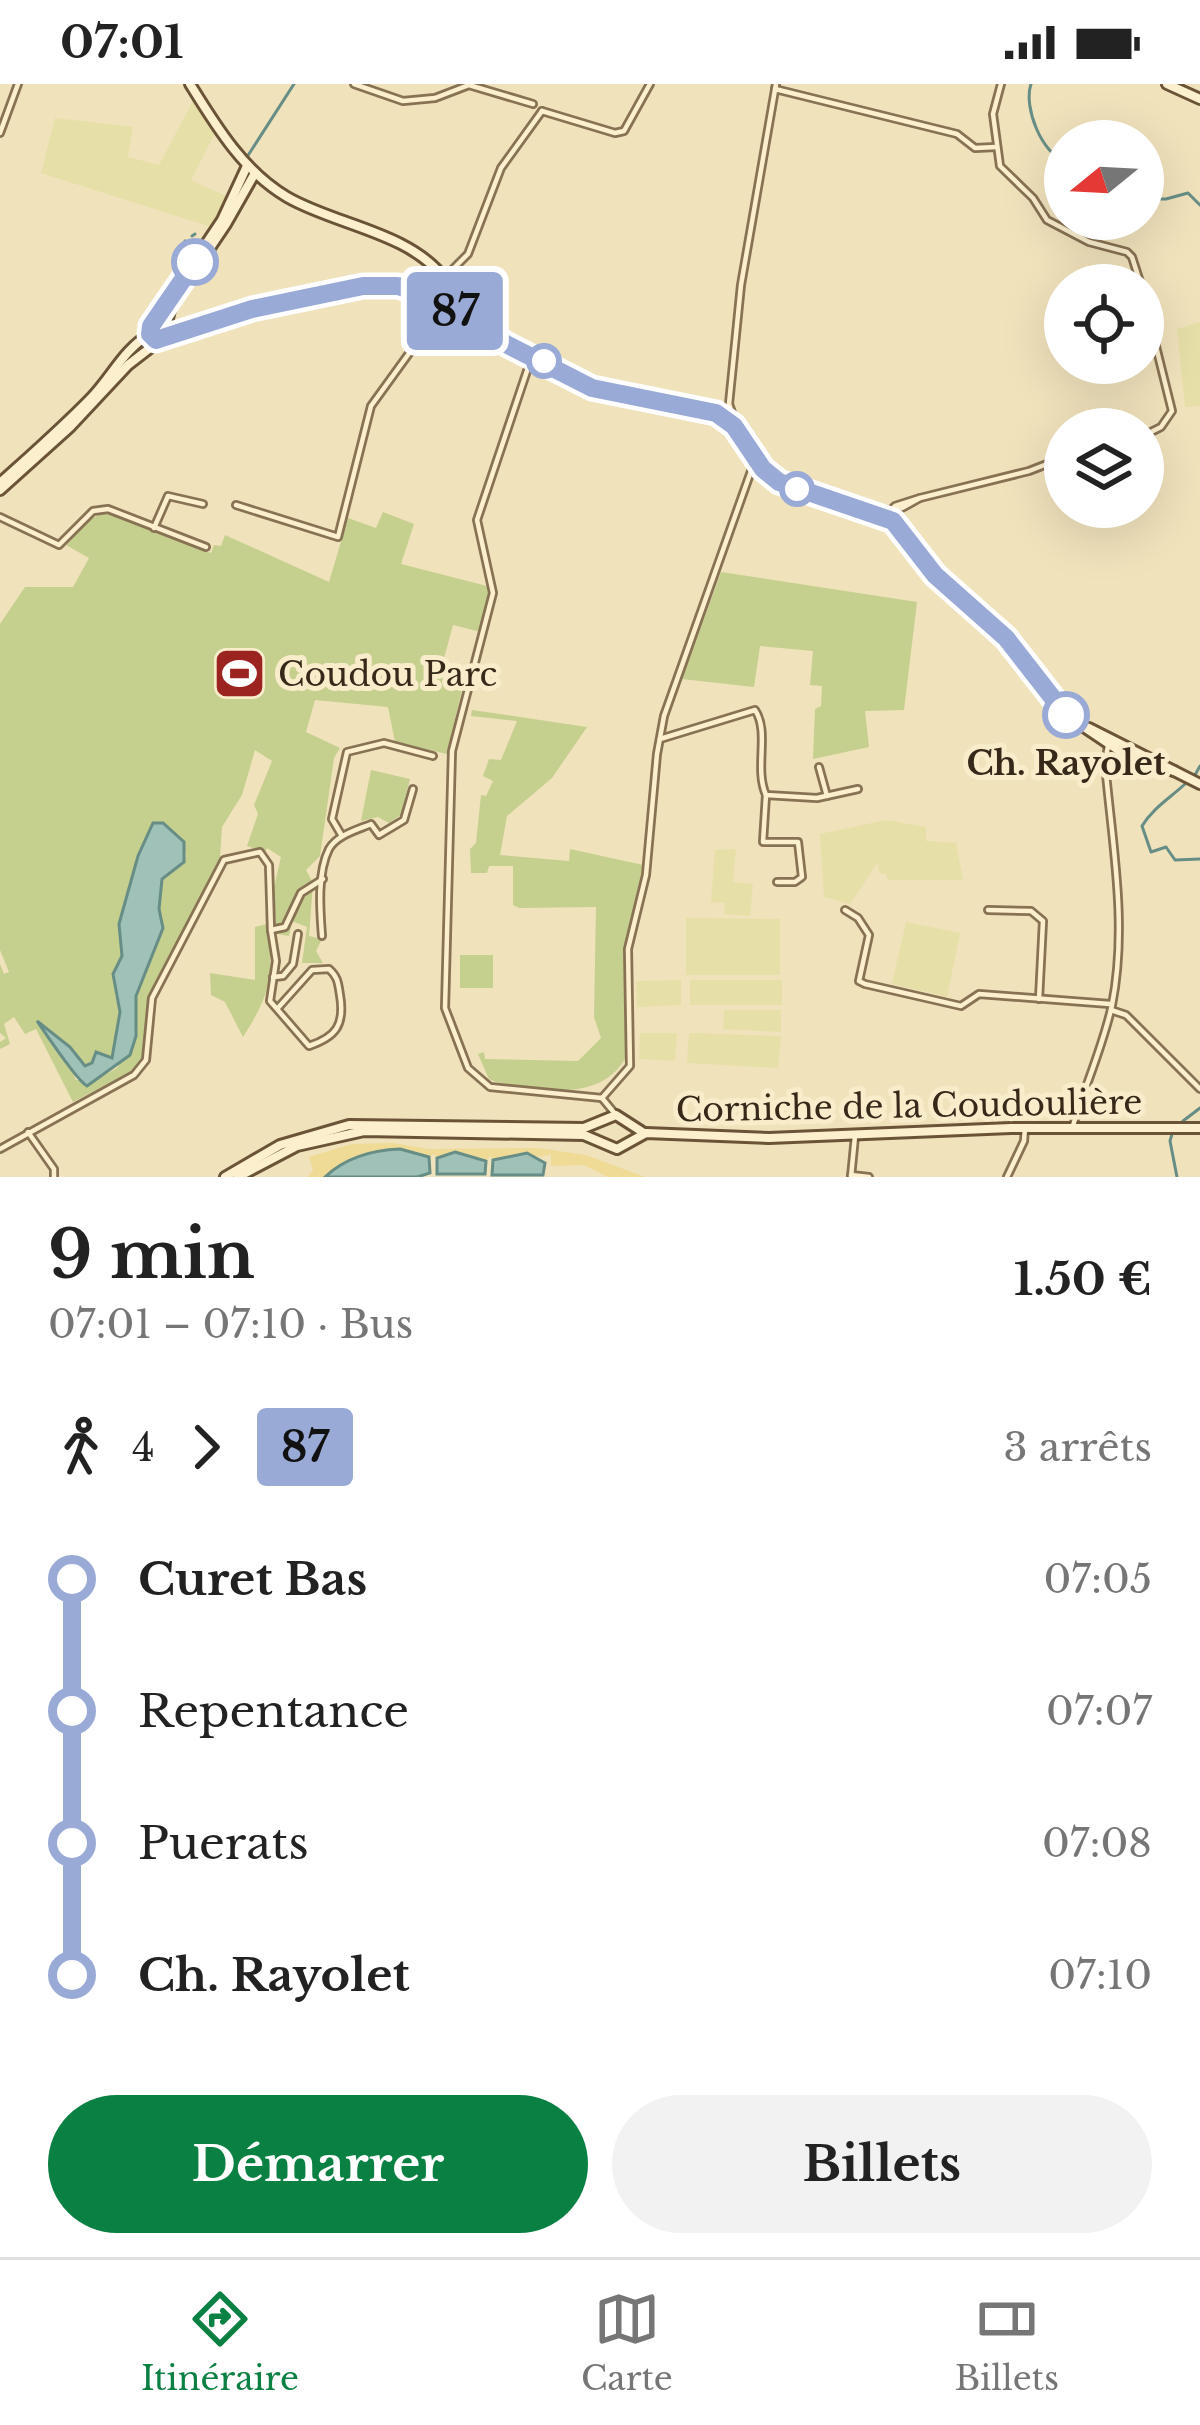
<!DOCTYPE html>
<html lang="fr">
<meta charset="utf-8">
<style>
:root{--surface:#fff;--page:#f2f2f2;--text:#222;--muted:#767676;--line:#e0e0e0;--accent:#0b8043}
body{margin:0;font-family:"Libre Baskerville",serif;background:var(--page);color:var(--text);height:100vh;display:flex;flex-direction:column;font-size:45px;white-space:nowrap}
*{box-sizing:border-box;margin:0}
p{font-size:39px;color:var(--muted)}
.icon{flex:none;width:66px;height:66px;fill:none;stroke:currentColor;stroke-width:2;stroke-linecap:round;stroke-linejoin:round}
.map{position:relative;height:1093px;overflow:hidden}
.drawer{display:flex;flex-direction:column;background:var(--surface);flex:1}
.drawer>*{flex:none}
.badge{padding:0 24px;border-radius:9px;font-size:42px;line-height:78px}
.needle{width:78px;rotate:252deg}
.fabs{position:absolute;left:1044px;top:36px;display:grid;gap:24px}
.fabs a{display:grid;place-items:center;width:120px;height:120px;border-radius:50%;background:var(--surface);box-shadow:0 12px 48px #0002;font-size:60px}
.map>.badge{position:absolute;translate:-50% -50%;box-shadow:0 0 0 6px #fff}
.legs{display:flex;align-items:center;gap:18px;height:132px;padding:0 48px;font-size:39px}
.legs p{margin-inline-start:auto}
.overview{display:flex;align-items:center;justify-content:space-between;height:204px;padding:0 48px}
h1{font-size:66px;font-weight:700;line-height:90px}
.cta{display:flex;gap:24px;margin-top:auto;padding:24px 48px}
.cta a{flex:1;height:138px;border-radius:72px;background:var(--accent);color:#fff;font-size:48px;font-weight:700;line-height:138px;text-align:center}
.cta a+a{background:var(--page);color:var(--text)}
ul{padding:0 48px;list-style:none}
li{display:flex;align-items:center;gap:42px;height:132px;font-size:45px}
li i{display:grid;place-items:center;width:18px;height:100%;margin:0 15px;background:currentColor}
li i::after{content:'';width:30px;height:30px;margin:-15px;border:9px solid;border-radius:50%;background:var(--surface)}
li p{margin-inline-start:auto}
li:first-child i{background:linear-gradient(#0000 50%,currentColor 0)}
li:last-child i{background:linear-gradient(currentColor 50%,#0000 0)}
.status{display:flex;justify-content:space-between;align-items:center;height:84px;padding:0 60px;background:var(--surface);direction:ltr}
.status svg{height:33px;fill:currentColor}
.menu{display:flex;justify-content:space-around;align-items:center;height:168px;border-top:3px solid var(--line);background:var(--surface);font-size:33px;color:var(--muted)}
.menu a{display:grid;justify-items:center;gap:6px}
.menu .current{color:var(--accent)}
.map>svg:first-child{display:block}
.farmland{fill:#e7dfa8}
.green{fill:#c5cf8e;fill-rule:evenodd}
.sand{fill:#efdb95}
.water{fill:#9fc1b8;stroke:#678e86;stroke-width:3}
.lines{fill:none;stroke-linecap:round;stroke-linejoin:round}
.stream{stroke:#678e86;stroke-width:3}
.street-casing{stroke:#887254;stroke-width:10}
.secondary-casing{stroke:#6a5337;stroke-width:14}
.street{stroke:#fbefce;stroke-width:4.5}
.secondary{stroke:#fbefce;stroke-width:8}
.line-1-casing{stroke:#fff;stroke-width:27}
.line-1{stroke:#9aaad7;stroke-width:18}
.stop-1-dot{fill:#fff;stroke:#9aaad7;stroke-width:6}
.labels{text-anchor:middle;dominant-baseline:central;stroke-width:10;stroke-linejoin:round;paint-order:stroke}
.poi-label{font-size:33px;fill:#36291a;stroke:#f8eccb;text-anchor:start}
.stop-label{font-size:33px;font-weight:bold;fill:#36291a;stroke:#f8eccb}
.street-label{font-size:33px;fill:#36291a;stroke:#f8eccb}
</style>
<div class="status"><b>07:01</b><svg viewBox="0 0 49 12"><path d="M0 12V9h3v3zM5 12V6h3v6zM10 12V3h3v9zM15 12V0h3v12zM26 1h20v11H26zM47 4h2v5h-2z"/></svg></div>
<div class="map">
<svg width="1200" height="1093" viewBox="0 0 1200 1093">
<rect width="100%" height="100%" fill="#f0e2bb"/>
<g class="farmland">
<path d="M193 17 215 49 191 96 226 112 211 143 41 89 55 34 133 43 128 73 159 81Z"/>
<path d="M1200 238V322L1185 323 1177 245Z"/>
<path d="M886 736 926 743V757L956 759 963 796H888L886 790 879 789 878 778 850 820 824 813 820 750Z"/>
<path d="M736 765 733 798 753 800 750 832 724 830 725 819 711 818 715 766Z"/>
<path d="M686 834 780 835V891H686Z"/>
<path d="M906 838 960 849 947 913 892 900Z"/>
<path d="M681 896V921L637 923 636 897Z"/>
<rect x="690" y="896" width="92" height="25"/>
<path d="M724 926H781V948L723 945Z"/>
<path d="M640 949H677L675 977 639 975Z"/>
<path d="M689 949 781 952 778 984 687 979Z"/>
</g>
<g class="green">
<path d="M383 428 414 440 401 480 487 502 489 515 481 548 453 541 440 589 460 596 463 601 447 670 395 658 388 623 315 616 306 648 340 664 334 674 320 772 306 786 313 799 309 852 322 855 316 867 323 879H302L307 843 292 837 289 852 277 850 273 808 281 773 267 764 265 768 247 762 258 730 254 721 272 677 255 666 242 711 222 743 220 774 150 915 143 974 132 987 73 1018 36 945 25 950 14 933 4 940 10 960 0 965V958L6 954 0 949V880L4 890 9 888 0 866V540L25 503H73L89 474 66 461C76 452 89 432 103 430 125 428 186 461 211 469L214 461 221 462 225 451 329 498 348 434 376 444ZM186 769 184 778 162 795 159 825 163 845 136 912V952L117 984 96 996H76L66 973 39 943 76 970 85 982 112 974 120 928 115 911 122 872 121 828Z"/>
<path d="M721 488 917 518 904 626 865 627 869 663 813 675 815 625 821 622 822 602 810 601 813 567 760 562 754 603 682 595Z"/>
<path d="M472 626 587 643 552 694 507 732 500 771 569 777 570 765 643 781 625 861V975C599 1019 539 1006 496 998L489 995 478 970 484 968 485 975 578 977 601 954 594 933 596 823 519 824 513 821V782H489L487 789H471L470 765 476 759 481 711 486 712 493 697 483 692 489 675 501 676 517 637 471 632Z"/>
<path d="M371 686 410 695 401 731 389 739 378 733 361 737Z"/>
<path d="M267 840C274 892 271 909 243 953L225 918 211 911 210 889 255 896V843Z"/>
<rect x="460" y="871" width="33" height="33"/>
</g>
<path class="sand" d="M393 1059 429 1065 538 1064 586 1071 645 1093H608L584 1081 551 1082V1070C538 1076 516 1069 493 1076L491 1071 486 1077 455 1068 437 1074 434 1070 429 1073C397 1056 350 1069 325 1093H308L313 1086 309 1073 352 1060Z"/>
<g class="water">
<path d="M153 739H163L184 758V778L162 795 159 825 163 844 136 912V952L130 971 87 1002C77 997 46 950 37 937L70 963 85 982 92 979 96 968 112 974 120 928 113 890 122 872 119 840 138 772Z"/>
<path d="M400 1065 429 1073 430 1089 417 1093H325C345 1074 373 1066 400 1065Z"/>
<path d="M455 1068 486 1077 485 1090H437V1074Z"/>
<path d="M527 1069 545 1079 543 1091H492L493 1076Z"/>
</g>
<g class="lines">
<g class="stream">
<path d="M1031 0C1023 23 1042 70 1065 77"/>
<path d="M247 73 294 0"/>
<path d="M1143 115H1166L1188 109 1200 121"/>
<path d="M192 152 195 150"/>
<path d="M169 205 185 157"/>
<path d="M1195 691 1200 682"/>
<path d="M1185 700C1170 714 1153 724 1142 742L1151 768 1166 763 1175 776 1200 775"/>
<path d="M1183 1037 1200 1024"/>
<path d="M1172 1050 1170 1057 1177 1093"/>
</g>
<defs>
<g id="street">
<path d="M354 0 403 17 435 14 469 1 533 20"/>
<path d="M1001 0 993 30 1000 82 1033 114 1047 136 1089 158 1127 168 1132 173 1141 201"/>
<path d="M775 5 957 50 975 64 996 63"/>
<path d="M542 27 615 49 624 47 650 0"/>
<path d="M0 49 18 0"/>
<path d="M444 194 468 170 501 84 542 27"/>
<path d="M1143 210 1172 327 1161 343 1143 352"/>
<path d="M532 272 477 436 493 509 452 667 445 924 468 984 490 1003 602 1014"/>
<path d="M739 349 729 320 741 201 776 0"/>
<path d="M920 414 1029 387 1065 373"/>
<path d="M236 421 338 453 371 322 418 257 438 215"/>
<path d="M885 432 895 422 920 414 902 424 895 422"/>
<path d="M0 433 59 461 93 427 108 425 206 463"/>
<path d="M154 444 168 412 203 420"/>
<path d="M660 655 755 626C770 648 754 684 766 711L817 714 858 705"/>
<path d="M819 683 827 712"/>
<path d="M766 711 763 758H798L802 793 795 798H777"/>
<path d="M342 752 332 735 347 668 384 659 433 672"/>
<path d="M845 826 858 834 869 851 859 897 865 900 961 922 979 910 1110 920"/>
<path d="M988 826 1031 827 1043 837 1039 915"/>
<path d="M271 846 285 843 301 809 323 795"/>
<path d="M322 852C320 826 317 789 329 765 337 751 357 746 371 740L379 751 404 736 413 705"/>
<path d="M273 893 283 892 293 880 298 850"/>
<path d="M1111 926 1126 931 1200 1005"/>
<path d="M602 1014 630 982 628 865 646 791 657 670 664 632 755 376"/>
<path d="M602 1014 616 1031"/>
<path d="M1072 1045C1084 1004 1103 963 1112 921 1128 841 1112 759 1105 679L1108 662"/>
<path d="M28 1048 54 1085V1093"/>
<path d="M0 1065 134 991 146 976 152 914 224 776 260 768 269 781 271 846 276 877 270 917 309 962C336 953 345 941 340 911 338 899 338 893 329 885L312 886 277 925"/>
<path d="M851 1091 869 1093"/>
<path d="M851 1093 855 1052"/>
<path d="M1007 1093 1024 1057 1025 1044"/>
</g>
<g id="secondary">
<path d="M190 0C216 42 243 87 287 113 335 141 409 148 444 194L438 215"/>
<path d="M1167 0 1200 15"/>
<path d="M247 82 222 136 151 242 154 255 162 257 220 233 252 225 363 201 398 202 438 215 506 260 592 304 716 329 733 342 763 385 779 398 893 438 935 491 1006 555 1066 631 1124 670 1174 687"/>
<path d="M167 239 171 222 226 140 255 89"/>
<path d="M0 399C31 371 63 343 92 313 112 292 124 265 150 250"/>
<path d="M0 406 70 343 128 281 159 257"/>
<path d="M1089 644 1200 700"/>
<path d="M225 1093 280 1061 349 1041 584 1044 616 1031 644 1049"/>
<path d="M238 1093 297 1062 364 1047 584 1051 617 1065 646 1049 769 1054 1011 1044H1200"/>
</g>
</defs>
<use href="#street" class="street-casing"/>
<use href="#secondary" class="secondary-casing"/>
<use href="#street" class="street"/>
<use href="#secondary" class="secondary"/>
</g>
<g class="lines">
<defs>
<path id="line-1" d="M195 178 151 242 150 250 156 256 252 225 363 202H398L438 215 506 260 592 304 716 329 734 342 763 385 779 398 893 437 935 491 1006 554 1066 631"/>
</defs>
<use href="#line-1" class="line-1-casing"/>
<use href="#line-1" class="line-1"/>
</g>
<defs>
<symbol id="stadium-square" viewBox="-11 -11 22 22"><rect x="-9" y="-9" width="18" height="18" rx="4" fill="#9b2420" stroke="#f8eccb"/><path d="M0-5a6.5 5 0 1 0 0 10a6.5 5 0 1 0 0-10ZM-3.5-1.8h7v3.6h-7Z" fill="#fff"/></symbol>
</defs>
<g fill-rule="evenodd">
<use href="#stadium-square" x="210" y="560" width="59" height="59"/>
</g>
<g class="stop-1-dot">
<circle cx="195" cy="178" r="21"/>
<circle cx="544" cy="277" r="15"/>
<circle cx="797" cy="405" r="15"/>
<circle cx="1066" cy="631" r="21"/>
</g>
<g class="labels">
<g class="poi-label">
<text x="278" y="590">Coudou Parc</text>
</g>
<g class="stop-label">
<text x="1066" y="679">Ch. Rayolet</text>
</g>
<g class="street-label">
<text transform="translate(909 1022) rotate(-1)">Corniche de la Coudoulière</text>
</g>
</g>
</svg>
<div class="fabs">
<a><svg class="needle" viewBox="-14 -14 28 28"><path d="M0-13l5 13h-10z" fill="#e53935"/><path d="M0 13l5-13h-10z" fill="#767676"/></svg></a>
<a><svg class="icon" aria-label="locate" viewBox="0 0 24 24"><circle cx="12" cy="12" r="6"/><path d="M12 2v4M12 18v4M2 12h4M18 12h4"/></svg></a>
<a><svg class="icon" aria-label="layers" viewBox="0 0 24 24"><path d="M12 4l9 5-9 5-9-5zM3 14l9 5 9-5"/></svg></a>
</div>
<b class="badge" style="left:455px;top:227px;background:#9aaad7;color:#111">87</b>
</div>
<section class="drawer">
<div class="overview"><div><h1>9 min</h1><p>07:01 – 07:10 · Bus</p></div><b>1.50 €</b></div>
<div class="legs"><svg class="icon" aria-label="walk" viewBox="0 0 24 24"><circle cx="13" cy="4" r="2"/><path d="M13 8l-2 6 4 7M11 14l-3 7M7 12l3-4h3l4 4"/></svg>4<svg class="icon" aria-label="forward" viewBox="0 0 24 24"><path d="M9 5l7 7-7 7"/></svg><b class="badge" style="background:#9aaad7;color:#111">87</b><p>3 arrêts</p></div>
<ul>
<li><i style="color:#9aaad7"></i><b>Curet Bas</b><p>07:05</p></li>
<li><i style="color:#9aaad7"></i><span>Repentance</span><p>07:07</p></li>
<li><i style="color:#9aaad7"></i><span>Puerats</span><p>07:08</p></li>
<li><i style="color:#9aaad7"></i><b>Ch. Rayolet</b><p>07:10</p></li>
</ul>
<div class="cta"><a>Démarrer</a><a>Billets</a></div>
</section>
<nav class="menu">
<a class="current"><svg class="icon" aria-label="directions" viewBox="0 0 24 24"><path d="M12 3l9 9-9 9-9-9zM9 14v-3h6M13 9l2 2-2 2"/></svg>Itinéraire</a>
<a><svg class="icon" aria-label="map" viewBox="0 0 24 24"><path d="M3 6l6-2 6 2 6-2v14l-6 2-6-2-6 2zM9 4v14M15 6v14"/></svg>Carte</a>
<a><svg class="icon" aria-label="tickets" viewBox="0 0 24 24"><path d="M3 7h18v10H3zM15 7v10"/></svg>Billets</a>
</nav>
